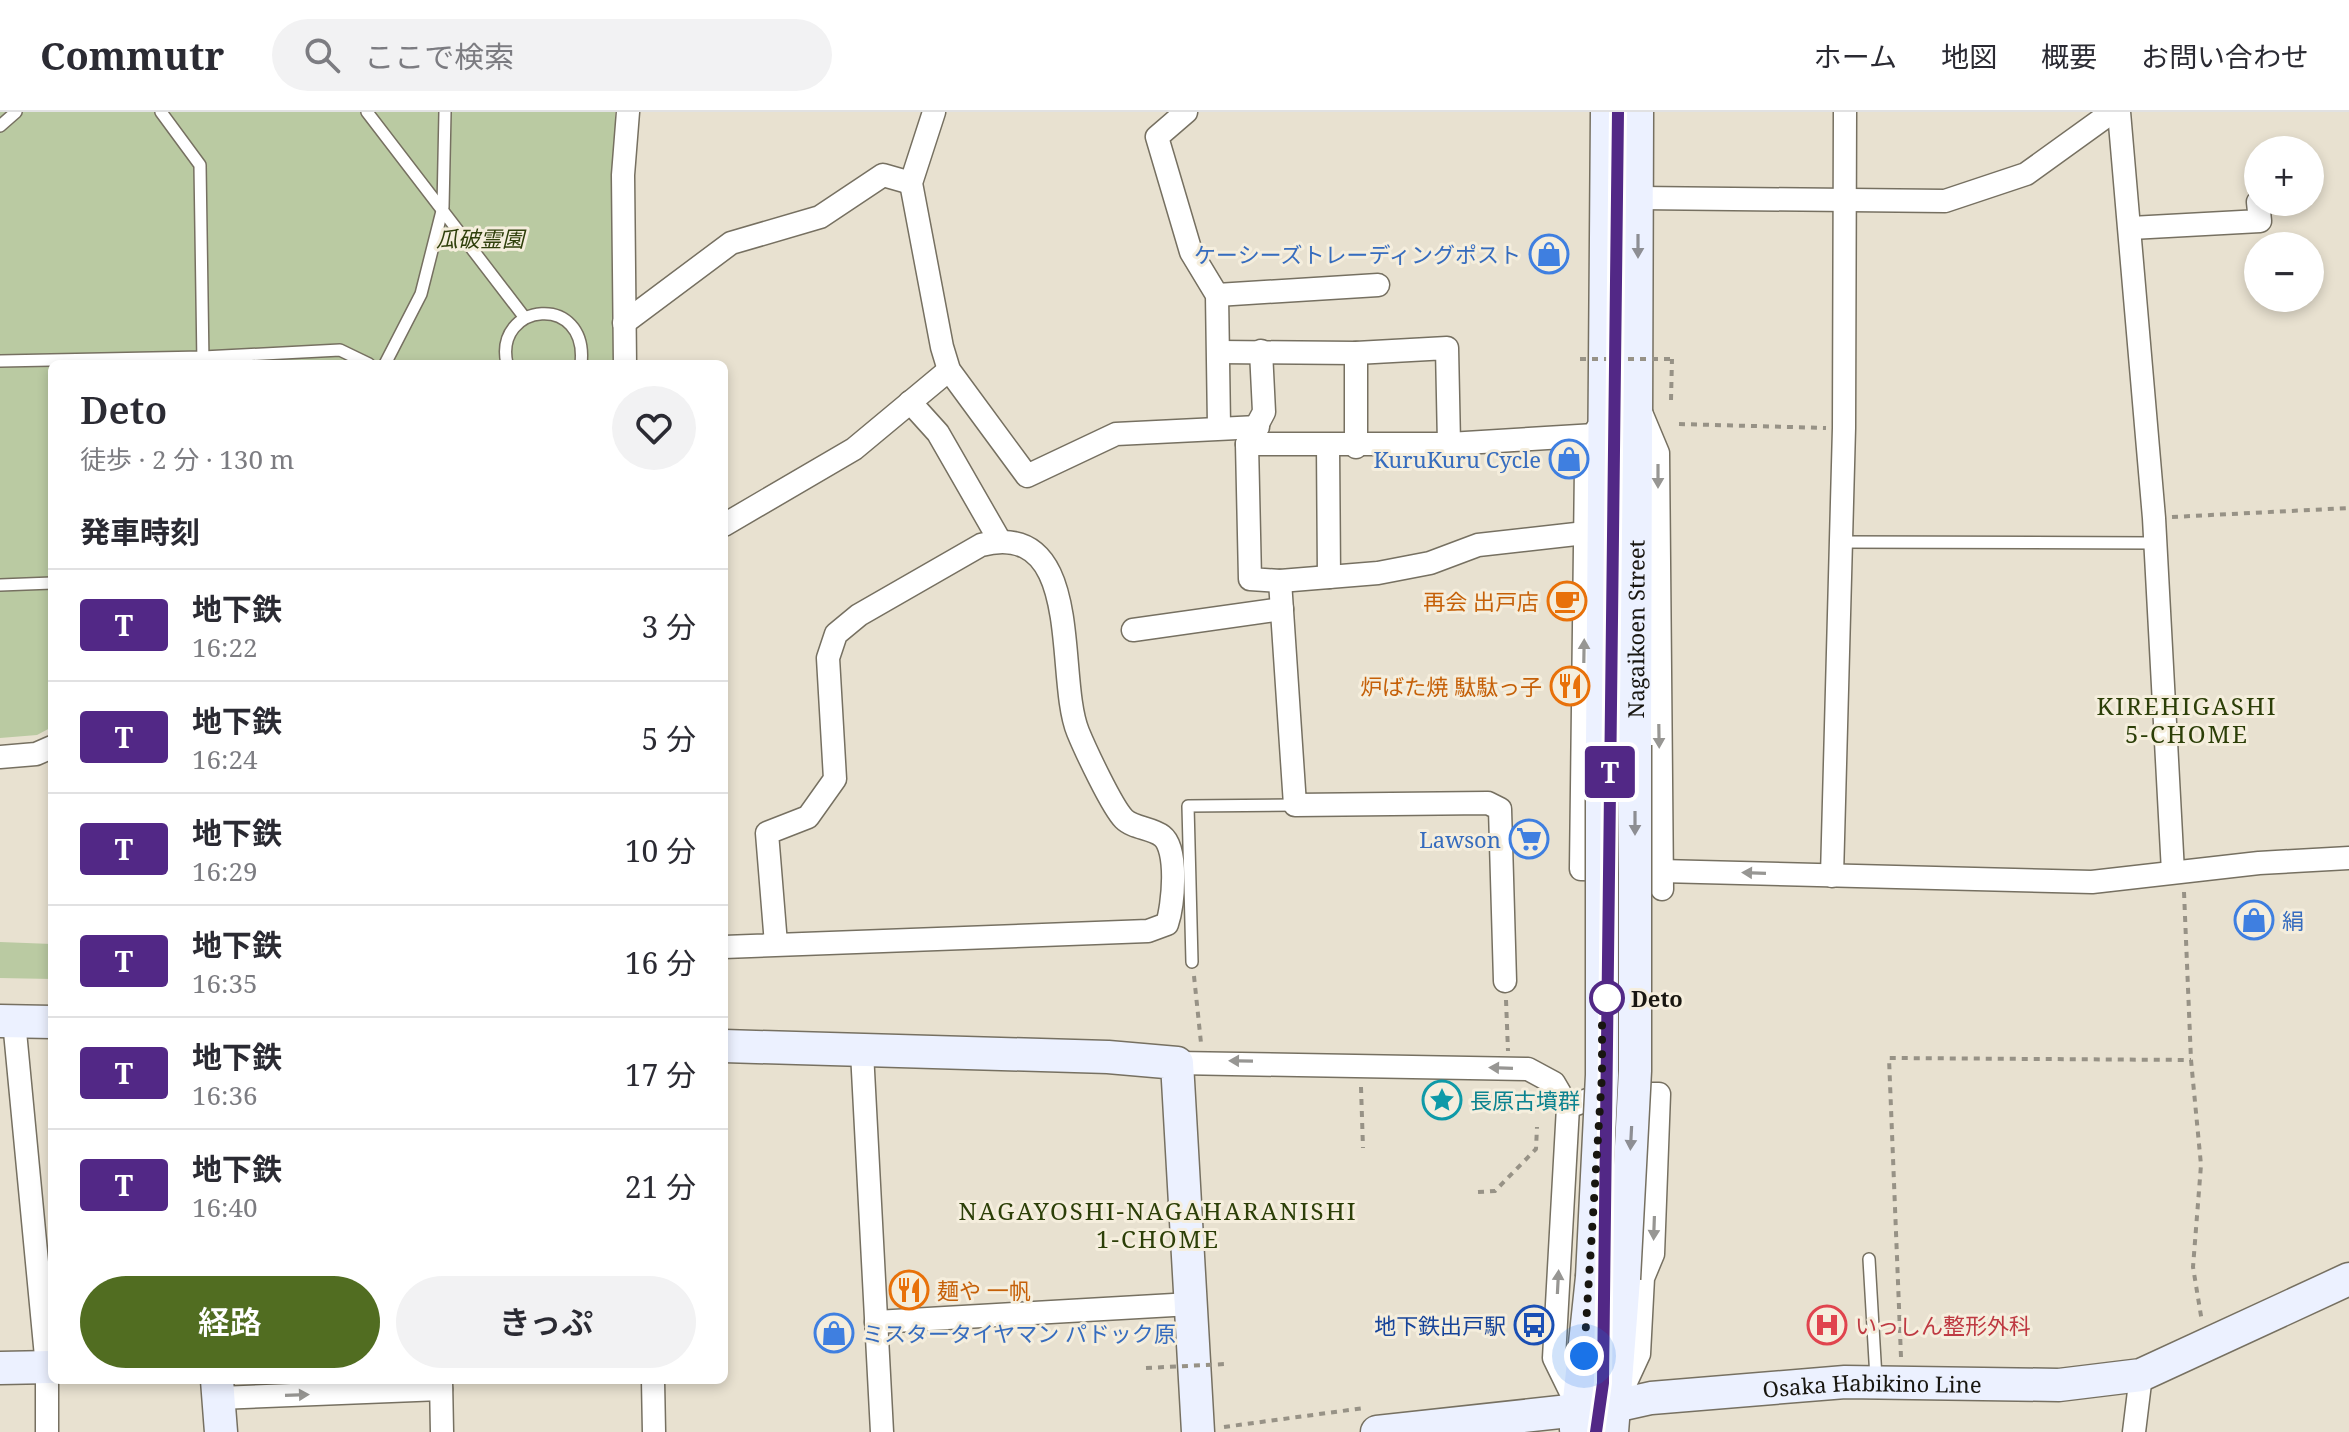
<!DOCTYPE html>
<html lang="ja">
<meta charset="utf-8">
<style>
:root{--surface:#fff;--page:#f2f2f3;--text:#2b2b33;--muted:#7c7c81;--line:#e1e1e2;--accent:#516d21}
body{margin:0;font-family:"Noto Serif","Noto Sans JP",serif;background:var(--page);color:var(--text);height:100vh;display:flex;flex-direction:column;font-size:30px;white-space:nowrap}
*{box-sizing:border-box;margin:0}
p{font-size:26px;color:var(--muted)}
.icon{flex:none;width:44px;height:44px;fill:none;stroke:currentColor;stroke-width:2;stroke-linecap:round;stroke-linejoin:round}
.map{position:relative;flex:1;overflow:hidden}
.details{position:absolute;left:48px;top:248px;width:680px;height:1024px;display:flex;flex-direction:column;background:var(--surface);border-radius:12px;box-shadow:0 4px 12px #0003}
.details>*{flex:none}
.badge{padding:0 16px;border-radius:6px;font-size:28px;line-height:52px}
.fabs{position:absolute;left:2244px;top:24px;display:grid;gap:16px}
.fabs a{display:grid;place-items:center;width:80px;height:80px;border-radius:50%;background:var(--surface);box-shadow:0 4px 12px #0003;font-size:40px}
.you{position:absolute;width:40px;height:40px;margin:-20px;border:6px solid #fff;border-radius:50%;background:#1a73e8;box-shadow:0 0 0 12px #1a73e833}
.map>.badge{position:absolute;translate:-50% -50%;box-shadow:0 0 0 4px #fff}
h2{padding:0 32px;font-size:30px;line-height:72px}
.round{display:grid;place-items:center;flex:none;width:84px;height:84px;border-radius:42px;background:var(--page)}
.overview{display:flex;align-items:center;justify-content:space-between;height:136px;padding:0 32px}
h1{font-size:38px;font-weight:600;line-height:60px}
.action{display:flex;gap:16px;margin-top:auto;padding:16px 32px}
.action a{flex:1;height:92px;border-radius:48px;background:var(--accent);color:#fff;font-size:32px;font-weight:600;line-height:92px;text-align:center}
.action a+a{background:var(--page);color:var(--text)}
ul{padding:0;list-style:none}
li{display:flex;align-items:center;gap:24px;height:112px;padding:0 32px;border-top:2px solid var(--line)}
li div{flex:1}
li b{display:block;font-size:30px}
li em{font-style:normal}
li .badge{min-width:88px;font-weight:700;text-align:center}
header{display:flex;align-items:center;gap:48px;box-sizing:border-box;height:112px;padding:0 40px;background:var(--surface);border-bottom:2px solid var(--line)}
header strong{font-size:38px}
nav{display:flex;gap:44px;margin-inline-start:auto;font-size:28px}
.search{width:560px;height:72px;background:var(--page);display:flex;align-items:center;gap:20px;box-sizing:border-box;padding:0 28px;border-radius:44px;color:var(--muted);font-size:30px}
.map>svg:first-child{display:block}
.green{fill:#bacaa2}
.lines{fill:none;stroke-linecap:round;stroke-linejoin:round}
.lane-casing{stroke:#767061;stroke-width:14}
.street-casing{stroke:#767061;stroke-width:25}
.secondary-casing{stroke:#767061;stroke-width:35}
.path{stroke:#979286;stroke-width:4;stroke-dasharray:6 6;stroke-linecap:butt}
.lane{stroke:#fff;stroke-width:11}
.street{stroke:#fff;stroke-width:22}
.secondary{stroke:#ecf1ff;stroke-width:32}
.secondary-bridge-casing{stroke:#767061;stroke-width:35;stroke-linecap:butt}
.path-bridge{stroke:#979286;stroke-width:4;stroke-dasharray:6 6;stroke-linecap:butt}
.secondary-bridge{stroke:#ecf1ff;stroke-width:32}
.oneway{fill:#8d8e93}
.oneway2{fill:#979693}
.line-casing{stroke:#fff;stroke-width:18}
.line{stroke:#522886;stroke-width:12}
.walk{stroke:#181610;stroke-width:8;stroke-dasharray:0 14.4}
.stop-dot{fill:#fff;stroke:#522886;stroke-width:4}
.labels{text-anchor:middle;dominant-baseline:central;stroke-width:6;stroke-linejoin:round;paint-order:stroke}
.park-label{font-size:22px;font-style:italic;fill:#2f3f0b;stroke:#f5eedd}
.shop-label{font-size:22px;fill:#366cbe;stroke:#f5eedd;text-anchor:end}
.food-label{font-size:22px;fill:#c56008;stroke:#f5eedd;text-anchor:end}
.street-label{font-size:22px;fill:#181610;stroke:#f5eedd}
.stop-label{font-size:22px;font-weight:bold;fill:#181610;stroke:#f5eedd;text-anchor:start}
.culture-label{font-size:22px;fill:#0d838f;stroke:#f5eedd;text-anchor:start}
.transit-label{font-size:22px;fill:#164399;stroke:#f5eedd;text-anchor:end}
.health-label{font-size:22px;fill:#be3a42;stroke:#f5eedd;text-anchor:start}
.neighbourhood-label{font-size:24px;letter-spacing:2px;fill:#2c3f08;stroke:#f5eedd}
</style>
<header>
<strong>Commutr</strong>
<div class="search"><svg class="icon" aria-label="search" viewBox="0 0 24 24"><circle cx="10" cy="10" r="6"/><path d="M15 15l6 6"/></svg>ここで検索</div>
<nav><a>ホーム</a><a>地図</a><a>概要</a><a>お問い合わせ</a></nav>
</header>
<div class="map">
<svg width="2349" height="1320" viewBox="0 0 2349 1320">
<rect width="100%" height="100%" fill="#e8e1d0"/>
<g class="green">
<path d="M0 0H615V252H52V615L37 623 0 626Z"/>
<path d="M0 830 52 832V867L0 866Z"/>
</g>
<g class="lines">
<defs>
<g id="lane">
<path d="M161 0 200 53 203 251"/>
<path d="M367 0 525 206"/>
<path d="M0 14 16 0"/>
<path d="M0 249 203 245 340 238 369 252"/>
<path d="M385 252 421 182 443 95 445 0"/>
<path d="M507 252C493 190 589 180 581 252"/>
<path d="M1841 430 2154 431"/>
<path d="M0 473 52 471"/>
<path d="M1192 850 1188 694 1295 693"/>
<path d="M1869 1147 1876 1266"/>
</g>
<g id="street">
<path d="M934 0 911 71 942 235 949 258 1027 364 1116 322 1258 315"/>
<path d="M1186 0 1157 25 1191 140 1217 183 1219 314"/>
<path d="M2119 0 2154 406 2173 760"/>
<path d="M1639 86 1945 89 2026 62 2112 0"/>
<path d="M2131 116 2260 109 2258 90"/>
<path d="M1217 183 1378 173"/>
<path d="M624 211 731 131 820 105 883 63 911 71"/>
<path d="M1261 239 1264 300 1247 332 1250 467 1280 469 1378 461 1430 451 1478 433 1585 421"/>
<path d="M1219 240 1356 241 1447 236 1449 332"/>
<path d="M1356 241V335"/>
<path d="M625 252 623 63 628 0"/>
<path d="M910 290 938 321 1000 429"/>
<path d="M1640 298 1658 341 1662 777"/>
<path d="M1597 317 1586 354 1581 757 2092 770 2259 751 2349 746"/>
<path d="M1247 332H1449L1595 323"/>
<path d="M1328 333 1329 465"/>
<path d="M724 413 854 337 949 258"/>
<path d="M1280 469 1295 693 1488 691 1500 697 1505 869"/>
<path d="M1133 518 1282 497"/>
<path d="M0 645 36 642 52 635"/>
<path d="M1832 764 1844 316 1845 0"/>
<path d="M724 835 1148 819 1167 812C1173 794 1179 737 1162 724 1152 716 1133 716 1124 707 1112 695 1085 637 1078 620 1055 564 1086 407 981 433L859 503 836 522 828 546 835 667 808 705 767 721 776 832"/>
<path d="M14 909 47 1255V1320"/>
<path d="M862 940 882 1320"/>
<path d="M1177 951 1528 957 1554 971 1568 995 1554 1246 1577 1293"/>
<path d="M1568 995 1604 982H1659L1653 1142 1643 1166 1639 1242 1621 1281"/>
<path d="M876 1210 1191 1192"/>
<path d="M441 1268 442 1320"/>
<path d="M653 1268 654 1320"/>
<path d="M219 1286 441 1277"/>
<path d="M2134 1320 2141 1263"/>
</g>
<g id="secondary">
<path d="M1602 633 1607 0"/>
<path id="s1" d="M1635 633 1637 0"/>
<path d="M0 909 52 910"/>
<path d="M724 934 1108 945 1177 951 1198 1320"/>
<path d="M0 1256 52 1255"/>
<path d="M217 1268 221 1320"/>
<path d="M1576 1317 1592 1165"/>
<path id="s2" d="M1377 1320 1615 1294 1651 1286 1845 1270 2059 1273 2141 1263 2349 1167"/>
<path d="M1612 1320 1624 1167"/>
</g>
</defs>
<use href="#lane" class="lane-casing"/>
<use href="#street" class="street-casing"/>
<use href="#secondary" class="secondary-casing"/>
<g class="path">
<path d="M1671 288 1672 247"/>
<path d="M1679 312 1826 316"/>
<path d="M2172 405 2349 396"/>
<path d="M2184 780 2191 948 2201 1053 2193 1155 2202 1210"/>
<path d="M1194 864 1201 931"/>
<path d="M1506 888 1508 939"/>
<path d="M1361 975 1363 1036"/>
<path d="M1478 1080 1495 1079 1536 1037 1537 1015"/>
<path d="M1901 1245 1889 946 2191 948"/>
<path d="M1224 1315 1364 1296"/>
</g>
<use href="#lane" class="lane"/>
<use href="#street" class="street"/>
<use href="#secondary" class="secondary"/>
<defs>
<g id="secondary-bridge">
<path d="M1592 1165 1602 963V633"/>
<path d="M1624 1167 1635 959V633"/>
</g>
</defs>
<use href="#secondary-bridge" class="secondary-bridge-casing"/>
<g class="path-bridge">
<path d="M1580 247H1672"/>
<path d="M1146 1256 1226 1252"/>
</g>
<use href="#secondary-bridge" class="secondary-bridge"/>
</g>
<defs><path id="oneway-solid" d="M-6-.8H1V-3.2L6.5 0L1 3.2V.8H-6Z" transform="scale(2)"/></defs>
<g class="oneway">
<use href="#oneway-solid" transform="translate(1638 134) rotate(90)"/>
<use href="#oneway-solid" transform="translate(1635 711) rotate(90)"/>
<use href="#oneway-solid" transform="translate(1631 1026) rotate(93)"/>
</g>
<g class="oneway2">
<use href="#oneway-solid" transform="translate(1658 364) rotate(90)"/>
<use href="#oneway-solid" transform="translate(1584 539) rotate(-89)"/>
<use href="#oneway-solid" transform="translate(1659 624) rotate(89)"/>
<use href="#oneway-solid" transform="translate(1754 761) rotate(-178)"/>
<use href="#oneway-solid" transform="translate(1241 949) rotate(-179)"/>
<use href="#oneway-solid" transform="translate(1501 956) rotate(-178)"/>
<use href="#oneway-solid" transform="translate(1654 1116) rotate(92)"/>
<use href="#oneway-solid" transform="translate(1558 1170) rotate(-87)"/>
<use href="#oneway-solid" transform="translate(297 1283) rotate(-2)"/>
</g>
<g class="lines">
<defs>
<path id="line" d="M1596 1320 1603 1271 1618 0"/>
</defs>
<use href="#line" class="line-casing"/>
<use href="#line" class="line"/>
<path class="walk" d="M1584 1244 1602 963V873L1607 886"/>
</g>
<defs>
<symbol id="shop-ring" viewBox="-11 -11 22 22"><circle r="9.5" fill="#f5eedd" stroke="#3f7fe0" stroke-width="1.5"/><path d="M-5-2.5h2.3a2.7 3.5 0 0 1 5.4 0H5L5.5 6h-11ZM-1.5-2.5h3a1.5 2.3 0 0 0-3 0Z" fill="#3f7fe0"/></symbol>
<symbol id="cafe-ring" viewBox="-11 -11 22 22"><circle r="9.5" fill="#f5eedd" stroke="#e8710a" stroke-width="1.5"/><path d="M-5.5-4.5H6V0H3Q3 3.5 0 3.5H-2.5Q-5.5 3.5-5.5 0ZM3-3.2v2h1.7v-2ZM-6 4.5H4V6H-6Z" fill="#e8710a"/></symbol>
<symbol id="restaurant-ring" viewBox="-11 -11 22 22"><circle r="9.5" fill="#f5eedd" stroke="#e8710a" stroke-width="1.5"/><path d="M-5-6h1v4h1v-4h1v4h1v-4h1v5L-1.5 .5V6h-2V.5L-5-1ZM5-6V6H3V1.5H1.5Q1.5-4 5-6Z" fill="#e8710a"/></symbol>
<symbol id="supermarket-ring" viewBox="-11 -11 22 22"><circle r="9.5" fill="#f5eedd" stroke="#3f7fe0" stroke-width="1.5"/><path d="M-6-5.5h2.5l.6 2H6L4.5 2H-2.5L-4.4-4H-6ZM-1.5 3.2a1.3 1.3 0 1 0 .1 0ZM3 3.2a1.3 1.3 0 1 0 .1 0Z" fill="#3f7fe0"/></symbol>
<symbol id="sight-ring" viewBox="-11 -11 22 22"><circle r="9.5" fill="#f5eedd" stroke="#0f9aa8" stroke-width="1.5"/><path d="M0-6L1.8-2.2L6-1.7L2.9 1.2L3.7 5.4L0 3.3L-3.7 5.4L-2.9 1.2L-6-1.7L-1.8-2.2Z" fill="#0f9aa8"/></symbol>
<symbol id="bus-ring" viewBox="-11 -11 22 22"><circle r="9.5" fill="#f5eedd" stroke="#1a4fb4" stroke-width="1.5"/><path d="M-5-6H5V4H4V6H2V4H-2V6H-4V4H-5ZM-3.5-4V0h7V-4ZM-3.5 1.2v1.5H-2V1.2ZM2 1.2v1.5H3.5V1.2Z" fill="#1a4fb4"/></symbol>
<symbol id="hospital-ring" viewBox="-11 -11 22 22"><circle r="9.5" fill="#f5eedd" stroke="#e0444e" stroke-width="1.5"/><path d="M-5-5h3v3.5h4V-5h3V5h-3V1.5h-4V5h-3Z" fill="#e0444e"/></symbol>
</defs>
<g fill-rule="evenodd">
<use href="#shop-ring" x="1527" y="120" width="44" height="44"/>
<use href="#shop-ring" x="1547" y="325" width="44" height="44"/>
<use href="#cafe-ring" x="1545" y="467" width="44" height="44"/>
<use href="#restaurant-ring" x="1548" y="552" width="44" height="44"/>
<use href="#supermarket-ring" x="1507" y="705" width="44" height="44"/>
<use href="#shop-ring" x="2232" y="786" width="44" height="44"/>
<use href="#sight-ring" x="1420" y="966" width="44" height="44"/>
<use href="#restaurant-ring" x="887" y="1156" width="44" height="44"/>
<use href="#bus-ring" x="1512" y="1191" width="44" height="44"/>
<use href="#hospital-ring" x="1805" y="1191" width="44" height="44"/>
<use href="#shop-ring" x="812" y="1199" width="44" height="44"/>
</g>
<circle class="stop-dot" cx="1607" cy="886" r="16"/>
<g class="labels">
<g class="park-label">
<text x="480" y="126">瓜破霊園</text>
</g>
<g class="shop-label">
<text x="1521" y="142">ケーシーズトレーディングポスト</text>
<text x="1541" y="347">KuruKuru Cycle</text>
<text x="1501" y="727">Lawson</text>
<text x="2282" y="808" text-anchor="start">絹</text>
<text x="862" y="1221" text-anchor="start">ミスタータイヤマン パドック原</text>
</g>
<g class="food-label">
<text x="1539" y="489">再会 出戸店</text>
<text x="1542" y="574">炉ばた焼 駄駄っ子</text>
<text x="937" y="1178" text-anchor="start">麺や 一帆</text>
</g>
<g class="street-label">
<text stroke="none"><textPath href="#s1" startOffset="116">Nagaikoen Street</textPath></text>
<text stroke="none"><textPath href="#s2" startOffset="498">Osaka Habikino Line</textPath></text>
</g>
<g class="stop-label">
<text x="1631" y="886">Deto</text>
</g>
<g class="culture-label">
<text x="1470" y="988">長原古墳群</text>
</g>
<g class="transit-label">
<text x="1506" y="1213">地下鉄出戸駅</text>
</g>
<g class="health-label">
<text x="1855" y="1213">いっしん整形外科</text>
</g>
<g class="neighbourhood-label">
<text x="2187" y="593">KIREHIGASHI<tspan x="2187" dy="28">5-CHOME</tspan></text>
<text x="1158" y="1098">NAGAYOSHI-NAGAHARANISHI<tspan x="1158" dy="28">1-CHOME</tspan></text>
</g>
</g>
</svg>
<div class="fabs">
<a>+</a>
<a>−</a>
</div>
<div class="you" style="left:1584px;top:1244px"></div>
<b class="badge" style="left:1610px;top:660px;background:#522886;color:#fff">T</b>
<section class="details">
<div class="overview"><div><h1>Deto</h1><p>徒歩 · 2 分 · 130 m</p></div><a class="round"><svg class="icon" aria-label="heart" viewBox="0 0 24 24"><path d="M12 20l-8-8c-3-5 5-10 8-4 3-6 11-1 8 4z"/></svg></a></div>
<h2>発車時刻</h2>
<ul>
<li><span class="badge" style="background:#522886;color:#fff">T</span><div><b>地下鉄</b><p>16:22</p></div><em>3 分</em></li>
<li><span class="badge" style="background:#522886;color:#fff">T</span><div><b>地下鉄</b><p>16:24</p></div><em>5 分</em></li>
<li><span class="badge" style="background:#522886;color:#fff">T</span><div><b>地下鉄</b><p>16:29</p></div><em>10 分</em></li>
<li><span class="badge" style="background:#522886;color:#fff">T</span><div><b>地下鉄</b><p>16:35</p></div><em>16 分</em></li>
<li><span class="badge" style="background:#522886;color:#fff">T</span><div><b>地下鉄</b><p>16:36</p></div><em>17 分</em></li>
<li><span class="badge" style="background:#522886;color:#fff">T</span><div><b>地下鉄</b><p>16:40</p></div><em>21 分</em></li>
</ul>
<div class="action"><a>経路</a><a>きっぷ</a></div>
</section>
</div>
